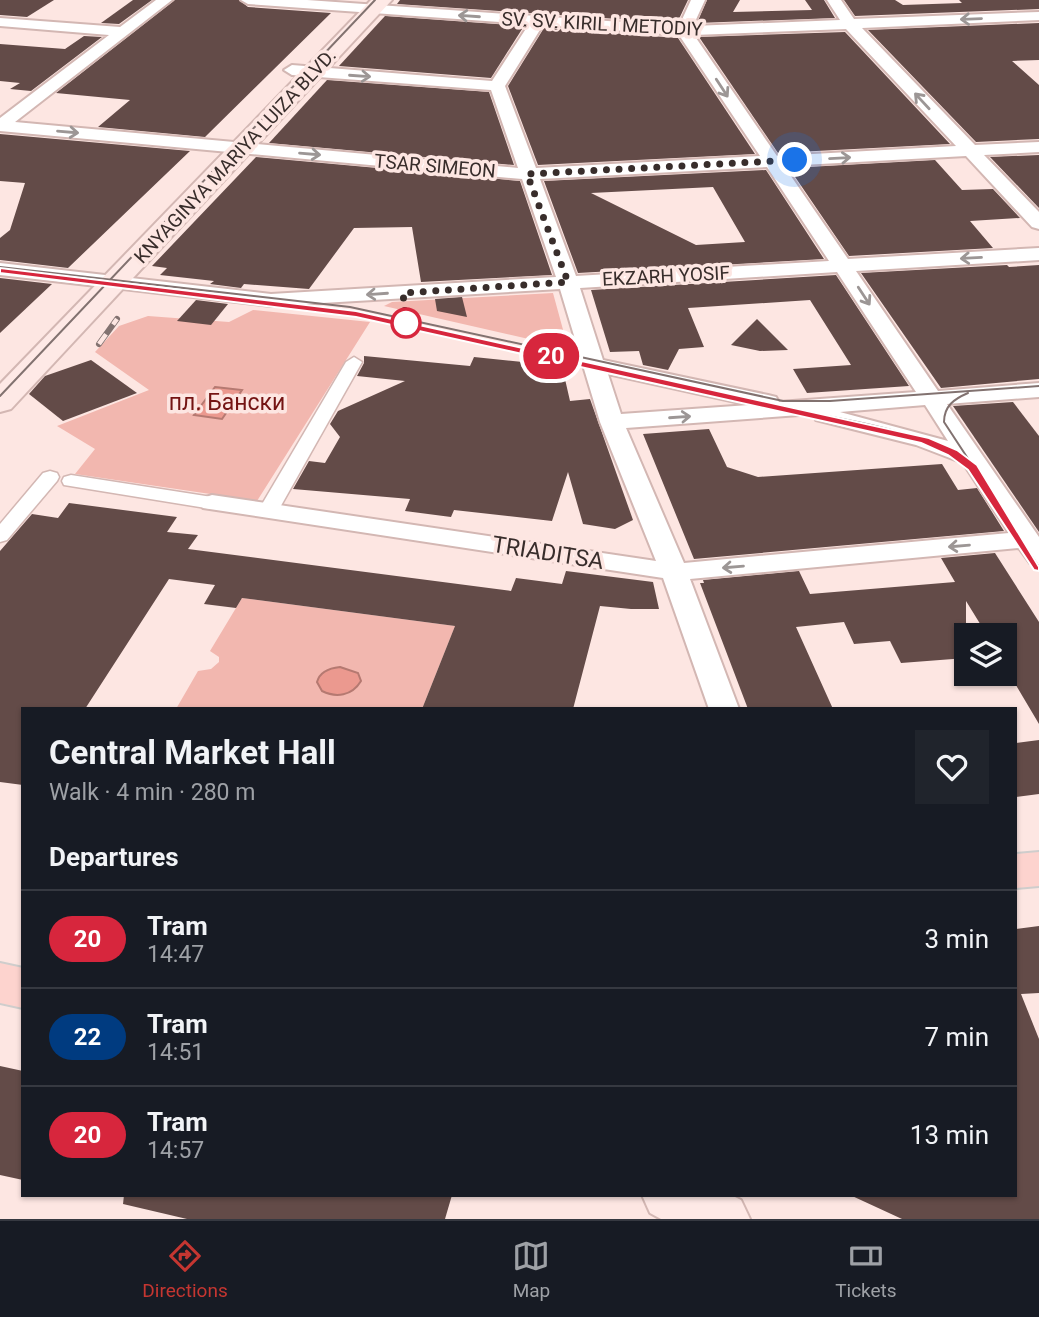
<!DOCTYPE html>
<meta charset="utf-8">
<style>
:root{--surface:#171b24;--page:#20242c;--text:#f1f3f6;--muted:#9ea1a6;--line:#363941;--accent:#c53631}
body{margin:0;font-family:Roboto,sans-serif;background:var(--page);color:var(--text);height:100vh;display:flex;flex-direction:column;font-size:26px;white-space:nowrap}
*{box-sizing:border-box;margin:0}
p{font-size:23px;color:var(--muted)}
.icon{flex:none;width:38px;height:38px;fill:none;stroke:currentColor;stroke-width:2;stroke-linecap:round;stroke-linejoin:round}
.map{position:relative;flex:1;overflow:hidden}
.side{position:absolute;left:21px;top:707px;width:996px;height:490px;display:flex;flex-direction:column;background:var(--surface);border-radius:0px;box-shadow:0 2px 5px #0004}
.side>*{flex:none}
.badge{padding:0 14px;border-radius:23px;font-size:24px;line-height:46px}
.tools{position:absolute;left:954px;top:623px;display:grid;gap:14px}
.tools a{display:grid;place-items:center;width:63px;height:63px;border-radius:0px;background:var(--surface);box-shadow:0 2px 5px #0004;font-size:35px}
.you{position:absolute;width:35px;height:35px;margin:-18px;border:5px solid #fff;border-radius:50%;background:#1a73e8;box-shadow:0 0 0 10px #1a73e833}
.map>.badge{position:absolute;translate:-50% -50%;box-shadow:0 0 0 4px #fff}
h2{padding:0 28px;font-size:26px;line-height:63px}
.round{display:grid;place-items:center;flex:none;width:74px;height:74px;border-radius:0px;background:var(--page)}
.overview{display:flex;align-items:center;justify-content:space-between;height:119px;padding:0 28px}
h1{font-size:33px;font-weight:700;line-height:52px}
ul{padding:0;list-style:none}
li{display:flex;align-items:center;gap:21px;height:98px;padding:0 28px;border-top:2px solid var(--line)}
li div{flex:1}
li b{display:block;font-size:26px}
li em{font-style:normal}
li .badge{min-width:77px;font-weight:700;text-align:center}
.tabs{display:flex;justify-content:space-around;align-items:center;height:98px;border-top:2px solid var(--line);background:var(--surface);font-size:19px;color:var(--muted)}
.tabs a{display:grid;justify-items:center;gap:4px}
.tabs .active{color:var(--accent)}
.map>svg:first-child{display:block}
.green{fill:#f2b7af}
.water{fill:#eb998f;stroke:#b57971;stroke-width:2}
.building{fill:#634b48;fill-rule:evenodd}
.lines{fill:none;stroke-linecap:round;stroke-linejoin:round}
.pedestrian-casing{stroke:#d3b7b3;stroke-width:3}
.minor-casing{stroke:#d3b7b3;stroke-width:4}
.secondary-casing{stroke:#d3b7b3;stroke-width:4}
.primary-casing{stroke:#cfcdcc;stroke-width:4}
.pedestrian{fill:#fff;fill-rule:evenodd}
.minor{fill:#fff;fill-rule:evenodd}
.secondary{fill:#fee9e6;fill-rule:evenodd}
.primary{fill:#fdd3ce;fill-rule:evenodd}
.tram{stroke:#827270;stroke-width:2}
.rail-casing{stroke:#827270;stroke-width:6}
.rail{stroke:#fde6e2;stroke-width:4.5;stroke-dasharray:12;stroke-linecap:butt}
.oneway{stroke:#9c9695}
.line{fill:#d7263d;stroke:#fff;stroke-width:2}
.walk{stroke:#382d2b;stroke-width:7;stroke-dasharray:0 12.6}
.stop-dot{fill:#fff;stroke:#d7263d;stroke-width:3.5}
.labels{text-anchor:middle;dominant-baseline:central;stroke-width:7;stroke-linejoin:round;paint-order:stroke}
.far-street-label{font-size:19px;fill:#382d2b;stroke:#fde6e2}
.park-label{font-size:23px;fill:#741413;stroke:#fde6e2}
.street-label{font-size:23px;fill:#382d2b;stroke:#fde6e2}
</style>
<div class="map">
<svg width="1039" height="1219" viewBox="0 0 1039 1219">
<rect width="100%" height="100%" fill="#fde6e2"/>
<g class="green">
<path d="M553 293 568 348 384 306 392 302Z"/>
<path d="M253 310 370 322 257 501 75 474 95 449 57 426 149 390 95 352 119 326 148 316 229 322Z"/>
<path d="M242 598 455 626 422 709H176L198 671 211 669 219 662V657L210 651Z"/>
</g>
<g class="water">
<path d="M215 387 242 390 222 419 194 415Z"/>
<path d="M340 667 358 673 361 681C352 696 336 698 322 691L317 682C320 671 330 668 340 667Z"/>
</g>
<g class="building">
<path d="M0 0H54L27 17 0 15Z"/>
<path d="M133 0H152L119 24 101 23Z"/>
<path d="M175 0H239L248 7 331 13 205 137 98 127 130 100 56 93Z"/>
<path d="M400 0H688L677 23 397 4Z"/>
<path d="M707 0H740L733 12 812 10 805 0H824L835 18 697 23Z"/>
<path d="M844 0H895L903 5 962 3 959 0H1039V9L855 16Z"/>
<path d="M385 16 524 26 491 78 339 66Z"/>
<path d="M1039 23V60L1012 61 1039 85V139L976 142 868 30Z"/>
<path d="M544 28 678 38 755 154 538 165 508 86Z"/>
<path d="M845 32 950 144 778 153 699 37Z"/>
<path d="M84 36 102 37 31 91 10 89 20 83 0 81V44L65 49Z"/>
<path d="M327 80 489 92 514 165 269 143Z"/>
<path d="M0 134 190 151 68 268 0 260V238L10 230 25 183 0 181Z"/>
<path d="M1039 155V208L990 157Z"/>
<path d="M256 157 520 181 552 275 421 282 412 227 354 228 309 289 244 284 241 288 210 284 214 281 160 275 167 268 152 266Z"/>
<path d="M935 160 962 190 993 189 1020 218 970 221 993 248 849 256 789 168Z"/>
<path d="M766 170 824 259 578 273 544 181ZM713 187 745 242 696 245 591 193Z"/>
<path d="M1007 265 1009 267 1039 265V379L941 388 861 273Z"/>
<path d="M836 275 909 386 807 393 793 369 851 365 810 300 688 308 704 347 679 349 668 370 643 365 639 351 610 352 591 290Z"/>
<path d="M0 278 52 284 0 333Z"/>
<path d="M462 297 467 317 437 311 435 299Z"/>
<path d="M196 300 228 304 211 325 177 321Z"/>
<path d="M757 319 788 350 760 351 731 345Z"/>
<path d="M364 356 470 366 474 357 562 366 570 401 590 399 633 520 615 529 583 524 568 472 552 521 454 510 451 517 405 511 410 499 293 489 309 461 325 463 340 437 330 424 338 411 405 381 357 376 364 363Z"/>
<path d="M91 360 137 393 63 421 29 394 45 376Z"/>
<path d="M1013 402 1039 436V532L953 406Z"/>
<path d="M709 429 727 467 758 477 942 464 958 490 977 488 1004 531 694 559 643 434Z"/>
<path d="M69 503 177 517 167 532 198 535 188 549 511 591 516 578 562 584 566 571 653 582 659 609H631L600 606 573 709H422L455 626 242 598 236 608 204 604 215 585 169 579 85 709H23V785L0 782V551L32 514 58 518Z"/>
<path d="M995 553 1039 622V724L1004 665V635H987L966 601V658L901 663 890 641 854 644 844 622 796 627 833 709H748L700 583H704L703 580 799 571 810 594 955 582 941 558Z"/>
<path d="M1039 740V794L1015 797V743Z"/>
<path d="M1039 926V993L1021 994 1039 1039V1219H902L850 1195H1015V929Z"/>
<path d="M0 1066 23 1071V1180L0 1175Z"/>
<path d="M124 1195H452L445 1219H187L123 1204Z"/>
</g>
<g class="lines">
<defs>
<g id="pedestrian">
<path d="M354 357 362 362 278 511 268 517 261 515 258 511 346 362Z"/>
<path d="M50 471 57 473 59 477 57 481 7 540 0 542V524L43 473Z"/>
<path d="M71 475 212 497 222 503 212 509 64 485 62 481 64 477Z"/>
</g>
<path id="minor" d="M156 0H172L15 122 518 168 491 90 292 75 284 70 292 65 492 81 529 24 248 4 241 0H307L679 26 691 0H705L693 26 840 20 827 0H841L854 19 1039 12V20L862 28 975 145 1039 142V152L984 155 1039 212V229L1032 227 966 156 784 166 848 259 1039 248V260L856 271 938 391 1039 383V397L947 404 1039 537V565L1030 563 1019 548 690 579 739 709H709L663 578 203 508 199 503 203 498 212 495 656 561 600 422 560 289 271 306 0 275V263L271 294 556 277 522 179 0 131V118L109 35 0 26V18L120 27ZM543 25 679 35 760 156 536 168 505 86ZM846 29 956 146 777 156 694 35ZM767 167 829 261 576 276 540 179ZM837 272 916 392 779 402 776 397 768 395 603 360 580 288ZM608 374 749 405 621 414ZM925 405 948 441 840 412ZM813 414 816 420 916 445 963 463 1009 533 684 563 626 428Z"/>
<g id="secondary">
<path d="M371 0H392L11 409 0 412V384Z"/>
<path d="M642 1195H731L741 1200 750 1219H661L650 1213Z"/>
</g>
<g id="primary">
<path d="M1039 852V886L1015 888V854Z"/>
<path d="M0 963 23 968V1008L0 1003Z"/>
</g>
</defs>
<use href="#pedestrian" class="pedestrian-casing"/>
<use href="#minor" class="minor-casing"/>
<use href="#secondary" class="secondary-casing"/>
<use href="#primary" class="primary-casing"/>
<use href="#pedestrian" class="pedestrian"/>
<use href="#minor" class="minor"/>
<use href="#secondary" class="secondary"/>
<use href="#primary" class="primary"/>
<g class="tram">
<path d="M0 267 350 307 783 401H830L1039 386"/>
<path d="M968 393C954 399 944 406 944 422L1039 567"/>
<path d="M0 396 375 0"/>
<path d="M785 408C851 422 930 427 979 477"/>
</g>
<defs>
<path id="rail" d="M99 344 117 319"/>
</defs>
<use href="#rail" class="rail-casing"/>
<use href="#rail" class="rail"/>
</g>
<defs><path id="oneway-shaft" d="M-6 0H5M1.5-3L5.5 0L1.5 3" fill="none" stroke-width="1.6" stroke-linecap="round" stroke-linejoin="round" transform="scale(1.75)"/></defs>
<g class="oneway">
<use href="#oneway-shaft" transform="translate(469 16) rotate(-176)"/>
<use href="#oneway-shaft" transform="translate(971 19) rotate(178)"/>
<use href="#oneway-shaft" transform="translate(360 76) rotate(4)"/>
<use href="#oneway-shaft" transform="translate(722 88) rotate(57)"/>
<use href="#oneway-shaft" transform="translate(922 101) rotate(-133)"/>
<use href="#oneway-shaft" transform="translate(68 132) rotate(5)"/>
<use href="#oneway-shaft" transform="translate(310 154) rotate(5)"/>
<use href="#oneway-shaft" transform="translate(840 158) rotate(-3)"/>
<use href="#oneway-shaft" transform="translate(971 258) rotate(177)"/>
<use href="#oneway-shaft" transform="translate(377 294) rotate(176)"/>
<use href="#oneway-shaft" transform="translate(864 296) rotate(57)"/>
<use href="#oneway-shaft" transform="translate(680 417) rotate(-4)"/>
<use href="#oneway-shaft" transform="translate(959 546) rotate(175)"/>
<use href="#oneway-shaft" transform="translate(733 567) rotate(175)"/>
</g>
<path class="line" d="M0 268 356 311 929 438 957 450 977 465 1039 567V571L1034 570 968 470 948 455 921 443 356 317 0 273Z"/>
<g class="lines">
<path class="walk" d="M406 323 403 293 568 282 527 174 795 160"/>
</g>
<circle class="stop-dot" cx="406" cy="323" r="14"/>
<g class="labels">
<g class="far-street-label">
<text transform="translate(602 24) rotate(3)">SV. SV. KIRIL I METODIY</text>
<text transform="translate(235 156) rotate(-47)">KNYAGINYA MARIYA LUIZA BLVD.</text>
<text transform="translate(435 166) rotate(5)">TSAR SIMEON</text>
<text transform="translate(666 276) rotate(-3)">EKZARH YOSIF</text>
</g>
<g class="park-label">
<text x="227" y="402">пл. Бански</text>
</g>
<g class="street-label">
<text transform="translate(548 553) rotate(9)">TRIADITSA</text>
</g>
</g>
</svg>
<div class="tools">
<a><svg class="icon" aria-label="layers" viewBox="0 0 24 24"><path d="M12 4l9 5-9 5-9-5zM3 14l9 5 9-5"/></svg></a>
</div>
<div class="you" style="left:795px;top:160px"></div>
<b class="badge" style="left:551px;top:356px;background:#d7263d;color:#fff">20</b>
<section class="side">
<div class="overview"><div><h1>Central Market Hall</h1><p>Walk · 4 min · 280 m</p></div><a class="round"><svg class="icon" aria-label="heart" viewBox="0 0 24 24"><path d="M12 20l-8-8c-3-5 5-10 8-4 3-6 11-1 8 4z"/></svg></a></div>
<h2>Departures</h2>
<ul>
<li><span class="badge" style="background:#d7263d;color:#fff">20</span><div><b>Tram</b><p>14:47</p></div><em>3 min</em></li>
<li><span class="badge" style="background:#003b80;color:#fff">22</span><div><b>Tram</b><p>14:51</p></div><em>7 min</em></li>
<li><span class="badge" style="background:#d7263d;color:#fff">20</span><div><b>Tram</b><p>14:57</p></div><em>13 min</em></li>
</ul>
</section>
</div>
<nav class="tabs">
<a class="active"><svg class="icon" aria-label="directions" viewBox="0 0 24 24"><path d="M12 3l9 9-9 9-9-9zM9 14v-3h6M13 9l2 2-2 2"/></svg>Directions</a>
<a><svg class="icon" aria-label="map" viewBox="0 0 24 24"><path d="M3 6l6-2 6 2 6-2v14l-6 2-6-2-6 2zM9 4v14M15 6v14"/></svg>Map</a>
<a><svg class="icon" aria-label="tickets" viewBox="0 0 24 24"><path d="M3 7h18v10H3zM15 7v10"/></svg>Tickets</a>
</nav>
